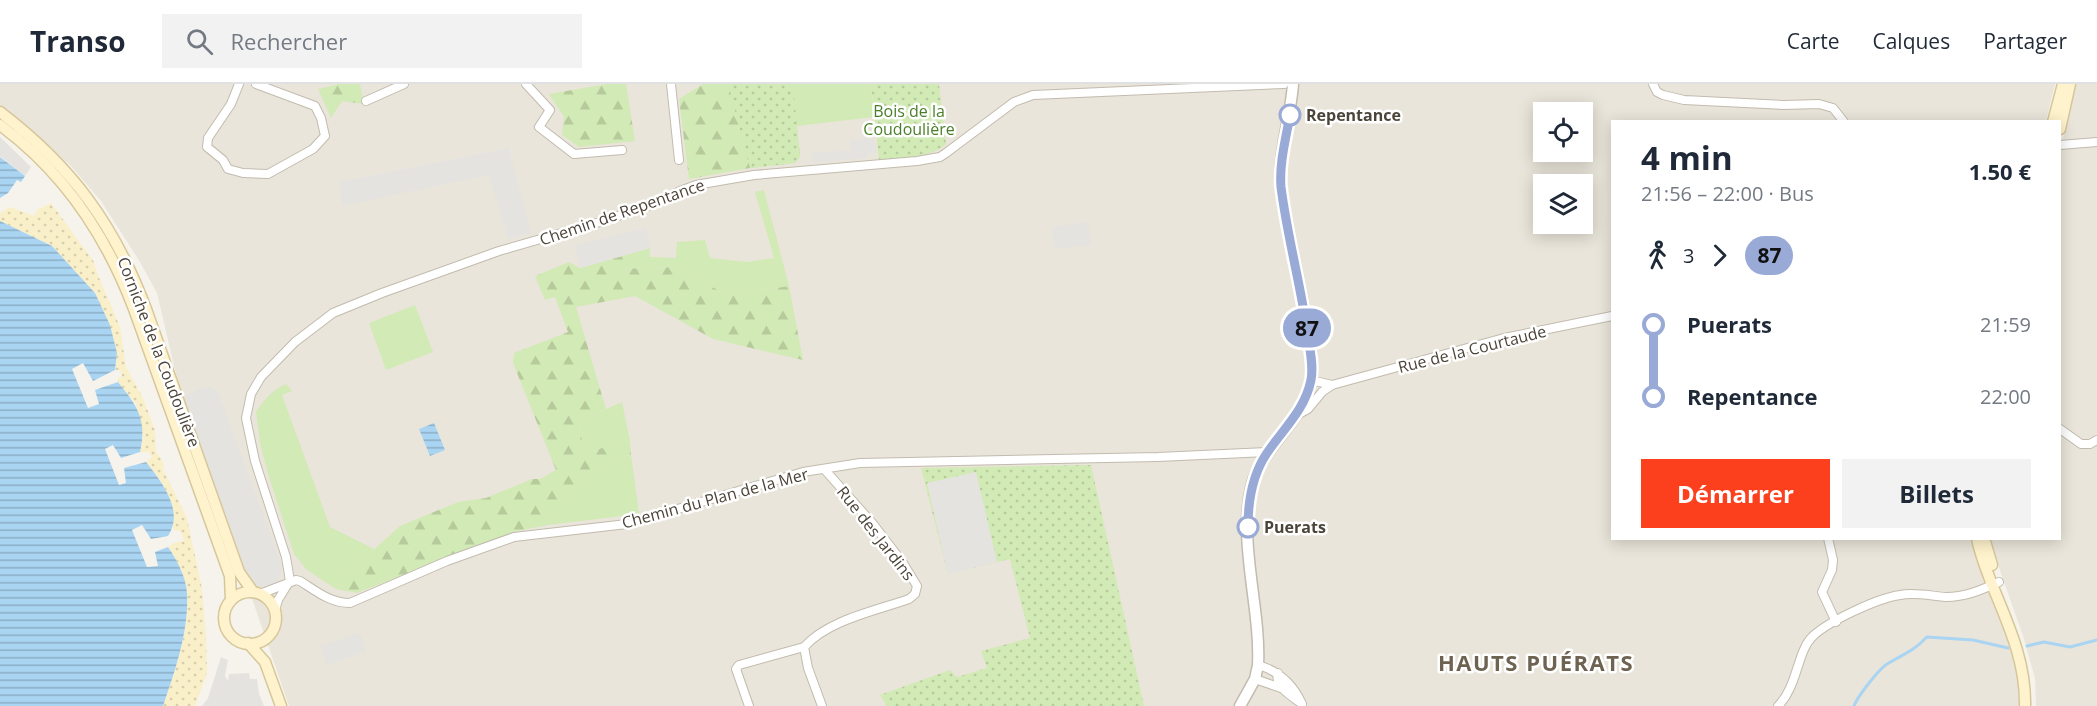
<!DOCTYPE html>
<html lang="fr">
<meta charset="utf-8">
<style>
:root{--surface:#fff;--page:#f2f2f3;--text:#1f2937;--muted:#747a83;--line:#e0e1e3;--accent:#fc3f1d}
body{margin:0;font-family:"Open Sans",sans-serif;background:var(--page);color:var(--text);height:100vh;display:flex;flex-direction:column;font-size:22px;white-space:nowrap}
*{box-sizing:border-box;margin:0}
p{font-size:20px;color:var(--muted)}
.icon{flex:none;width:33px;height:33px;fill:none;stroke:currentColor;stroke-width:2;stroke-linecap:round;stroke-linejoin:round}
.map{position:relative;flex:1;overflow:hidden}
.sheet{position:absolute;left:1611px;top:36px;width:450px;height:420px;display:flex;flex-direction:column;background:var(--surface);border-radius:0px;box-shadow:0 3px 15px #0003}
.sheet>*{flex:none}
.badge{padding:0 12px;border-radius:20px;font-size:21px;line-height:39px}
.tools{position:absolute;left:1533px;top:18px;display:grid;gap:12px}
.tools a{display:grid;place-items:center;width:60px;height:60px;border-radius:0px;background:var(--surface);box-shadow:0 3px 15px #0003;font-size:30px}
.map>.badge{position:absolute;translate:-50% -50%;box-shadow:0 0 0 3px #fff}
.legs{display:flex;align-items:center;gap:9px;height:66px;padding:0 30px;font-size:20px}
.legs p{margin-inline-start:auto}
.summary{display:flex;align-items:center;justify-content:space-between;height:102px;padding:0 30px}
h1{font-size:33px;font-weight:700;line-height:45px}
.button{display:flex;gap:12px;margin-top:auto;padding:12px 30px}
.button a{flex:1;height:69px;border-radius:0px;background:var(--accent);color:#fff;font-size:24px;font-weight:700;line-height:69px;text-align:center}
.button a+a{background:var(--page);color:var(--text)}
ul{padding:0 30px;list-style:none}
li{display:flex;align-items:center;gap:21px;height:72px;font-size:22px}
li i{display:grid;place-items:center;width:9px;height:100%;margin:0 8px;background:currentColor}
li i::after{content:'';width:15px;height:15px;margin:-8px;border:4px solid;border-radius:50%;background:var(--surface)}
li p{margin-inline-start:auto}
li:first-child i{background:linear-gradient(#0000 50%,currentColor 0)}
li:last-child i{background:linear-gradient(currentColor 50%,#0000 0)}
header{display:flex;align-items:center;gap:36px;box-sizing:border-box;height:84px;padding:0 30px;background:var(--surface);border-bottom:2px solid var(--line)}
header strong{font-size:28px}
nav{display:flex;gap:33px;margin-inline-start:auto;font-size:21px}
.search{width:420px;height:54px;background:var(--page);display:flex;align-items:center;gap:15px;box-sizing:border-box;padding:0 21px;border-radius:0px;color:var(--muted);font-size:22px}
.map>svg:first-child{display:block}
.residential{fill:#eae5da;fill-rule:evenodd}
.grass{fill:#d2eab5}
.forest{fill:url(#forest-firs)}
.sand{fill:url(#sand-dots)}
.park{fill:url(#park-dots)}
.parking{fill:#e5e3e0}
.water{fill:url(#water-rules)}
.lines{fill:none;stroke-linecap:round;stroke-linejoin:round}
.stream{stroke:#a9d4f2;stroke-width:3}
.minor-casing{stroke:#c2bbae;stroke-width:10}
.tertiary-casing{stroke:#c2bbae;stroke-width:13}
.secondary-casing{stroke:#d6c79b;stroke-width:13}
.minor{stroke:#fff;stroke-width:8}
.tertiary{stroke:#fff;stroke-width:10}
.secondary{stroke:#fff3cd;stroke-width:10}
.line-1-casing{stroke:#fff;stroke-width:14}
.line-1{stroke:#9aaad7;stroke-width:9}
.stop-1-dot{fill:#fff;stroke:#9aaad7;stroke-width:3}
.labels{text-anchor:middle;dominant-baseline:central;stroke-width:5;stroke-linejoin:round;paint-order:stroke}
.park-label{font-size:16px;fill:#4a7f2a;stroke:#fff}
.stop-label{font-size:16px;font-weight:bold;fill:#4b4439;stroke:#fff;text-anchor:start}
.street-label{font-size:16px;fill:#4b4439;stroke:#fff}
.district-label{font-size:22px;font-weight:bold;letter-spacing:1.5px;fill:#6e6250;stroke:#fff}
</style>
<header>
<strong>Transo</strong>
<div class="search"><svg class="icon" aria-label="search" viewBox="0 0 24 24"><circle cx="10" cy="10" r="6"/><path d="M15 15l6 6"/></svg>Rechercher</div>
<nav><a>Carte</a><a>Calques</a><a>Partager</a></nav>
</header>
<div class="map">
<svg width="2097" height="622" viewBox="0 0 2097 622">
<defs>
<pattern id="forest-firs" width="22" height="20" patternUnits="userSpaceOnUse" patternTransform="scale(1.5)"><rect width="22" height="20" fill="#d2eab5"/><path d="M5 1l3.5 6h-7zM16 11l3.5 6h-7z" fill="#b6ca9c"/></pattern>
<pattern id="sand-dots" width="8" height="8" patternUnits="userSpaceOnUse" patternTransform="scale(1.5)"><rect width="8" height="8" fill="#f9efc9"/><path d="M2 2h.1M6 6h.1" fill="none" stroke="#d7cead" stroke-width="1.8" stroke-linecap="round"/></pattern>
<pattern id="park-dots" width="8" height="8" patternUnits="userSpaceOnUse" patternTransform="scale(1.5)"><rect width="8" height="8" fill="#d2eab5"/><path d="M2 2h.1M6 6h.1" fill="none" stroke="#b6ca9c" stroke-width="1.8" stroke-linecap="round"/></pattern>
<pattern id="water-rules" width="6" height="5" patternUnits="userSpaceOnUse" patternTransform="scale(1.5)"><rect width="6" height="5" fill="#a9d4f2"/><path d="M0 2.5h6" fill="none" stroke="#8caec5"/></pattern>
</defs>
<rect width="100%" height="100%" fill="#f6f3ec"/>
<g class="residential">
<path d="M0 0H2055L2046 37 1612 38V454L1972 455 2014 569 2022 622H289L179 303 157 209 140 178 101 117 70 81 0 24ZM1544 28H1582V68H1544ZM1544 100H1582V140H1544Z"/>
<path d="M2076 0H2097V622H2036L2035 594 2023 552 1989 455 2060 454V67Z"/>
</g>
<g class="grass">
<path d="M793 0H871L874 33 797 42Z"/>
<path d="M764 106 789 202 728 212 678 183 618 185 626 171 650 164V173L676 174 677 158 705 156 710 174 747 178 774 174 755 108Z"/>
<path d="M415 221 433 268 386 286 369 239Z"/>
<path d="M286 300 292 307 282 311 330 443 374 465 347 490 336 505 307 486 294 470 268 390 260 359 256 328C263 317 273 305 286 300Z"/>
<path d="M622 318 630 357 583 369 580 337Z"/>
<path d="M631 370 639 430 548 441 573 404 595 386Z"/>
</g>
<g class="forest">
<path d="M339 0H360L364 20 342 17 331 34 318 5Z"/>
<path d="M607 0H626L635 57 579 63 562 51 564 33 549 10Z"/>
<path d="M703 0H793L800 73 795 79 750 84 689 95 679 15Z"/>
<path d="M626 171 619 185 678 183 728 212 789 202 803 276 713 255 635 212 576 223 606 325 580 337 583 369 630 357 631 370 595 386 573 404 548 441 517 447 357 509 336 505 347 490 400 442 458 418 486 414 532 395H540L556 386 513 279 514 269 568 248 555 213 545 216 535 192 569 178 580 184Z"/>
</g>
<path class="sand" d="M51 119 94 178 97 189 120 243 126 283 143 314 155 346 156 367 163 378 164 387 187 434 202 505 206 552 207 589 195 622H163C175 587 189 547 187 509 186 492 177 476 168 463L174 459 184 457 181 448 173 445C173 412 166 403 146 378L152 373 149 368H140L143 354 136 320 118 298V294L122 292 120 286H115L117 269 110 241 95 209 52 162 0 137V129L10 123 34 132 37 126Z"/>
<g class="park">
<path d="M728 0H793L800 73 795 79 750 84Z"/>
<path d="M871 0H939L946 60C928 75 902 74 879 76Z"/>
<path d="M1091 381 1144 622H887L880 611 950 586 957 593 987 584 981 567 1030 554 1010 475 948 490 921 384Z"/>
</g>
<g class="parking">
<path d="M0 53 31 83 25 92 0 72Z"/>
<path d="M874 54 876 69 867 70V74L813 79 812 69 851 66 850 56Z"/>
<path d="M509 64 531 149 508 155 489 91 342 122 339 98Z"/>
<path d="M1088 138 1091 161 1054 165 1052 143Z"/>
<path d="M646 144 650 164 580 184 575 161Z"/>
<path d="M212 303 219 310 281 479V490L276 499 266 503 257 502 251 497 246 488 181 313 201 304Z"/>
<path d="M976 388 997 478 948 490 927 399Z"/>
<path d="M360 549 366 568 327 581 320 562Z"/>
<path d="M221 573 228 576 225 592 228 597 229 590 249 589 250 595H257L259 610 264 622H202L208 614Z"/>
</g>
<g class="water">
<path d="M0 73 25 92 21 98 17 96 8 109 0 114Z"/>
<path d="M0 137 52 162 95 209 110 241 117 269 115 286 93 297 83 279 72 285 88 324 99 320 95 306 118 298C138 323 147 335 140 368L121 374 113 361 105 365 119 401 126 399 124 384 146 378C161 397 185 427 168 452L151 455 142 441 132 446 147 483 158 482 155 468 168 463C177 476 186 493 187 509 189 547 175 587 163 622H0Z"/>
<path d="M434 339 445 366 430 372 419 345Z"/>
</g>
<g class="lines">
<g class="stream">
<path d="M2027 562 2044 558 2070 563 2097 556"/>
<path d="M1854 622C1857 613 1879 585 1887 580 1905 569 1911 569 1927 553L1973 556 2008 564"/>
</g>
<defs>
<g id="minor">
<path d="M239 0 231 20 208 54 207 63 223 76 228 85 243 89 268 90 313 65 325 52 321 34 315 22 256 0"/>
<path d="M526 0 550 26 539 43 574 70 622 66"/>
<path d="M671 0 679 76"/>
<path d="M1653 0 1657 8 1663 11 1684 16 1783 21 1819 20 1833 24 1844 38"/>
<path d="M366 17 404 0"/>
<path d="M2060 61 2097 58"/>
<path d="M1311 296 1332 301"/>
<path d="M1297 331 1308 325 1322 308 1332 301 1504 254 1612 232"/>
<path d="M2060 345 2081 360H2090L2097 356"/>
<path d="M1828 454 1833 476 1832 486 1822 508 1836 538"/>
<path d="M290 497 286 473 255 377 246 334 251 310 261 293 295 258 333 229 382 209 499 167 600 138 657 119 680 107 696 101 754 91 917 77 940 73 946 69 1014 18 1033 11 1284 0"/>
<path d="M260 510 296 496 300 497C316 507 330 519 350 519L447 477 514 453 627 440 803 388 860 379 1158 373 1267 368"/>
<path d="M275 526 278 516 289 498"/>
<path d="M1258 581C1279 587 1293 600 1302 620 1292 612 1274 603 1278 589"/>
<path d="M1255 595 1281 604"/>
<path d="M749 622 736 585 739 581 804 563"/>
<path d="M822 622 808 584 804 563C828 536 875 527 909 515L915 510 917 502 903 479 873 440 825 386"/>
<path d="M1778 622C1798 602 1797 567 1813 552 1829 537 1878 514 1900 511 1915 508 1931 512 1946 513 1966 513 1981 506 1999 498"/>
</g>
<path id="tertiary" d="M1240 622 1255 595 1258 581C1261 524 1237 456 1252 400 1264 358 1310 334 1312 288 1313 274 1309 258 1307 243 1300 197 1288 151 1281 104 1277 75 1291 31 1293 0"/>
<g id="secondary">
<path d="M0 28C72 83 114 140 146 225L239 488 253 508"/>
<path d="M2053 38 2063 0"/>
<path d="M0 41C64 88 106 151 134 225L230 492 231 516"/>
<path d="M2060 45 2070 0"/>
<path d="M1977 454C1980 471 1987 487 1993 503 2009 542 2026 579 2025 622"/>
<path d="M1984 454 1992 481"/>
<circle cx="250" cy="534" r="26"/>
<path d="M248 559 265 578 281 622"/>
</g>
</defs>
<use href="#minor" class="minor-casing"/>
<use href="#tertiary" class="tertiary-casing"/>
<use href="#secondary" class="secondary-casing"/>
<use href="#minor" class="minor"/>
<use href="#tertiary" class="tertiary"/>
<use href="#secondary" class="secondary"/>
</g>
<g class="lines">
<defs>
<path id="line-1" d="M1248 443C1248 416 1252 391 1267 369 1283 345 1305 326 1311 296 1314 280 1309 262 1307 246 1300 198 1287 151 1281 103 1279 80 1286 54 1290 31"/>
</defs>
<use href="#line-1" class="line-1-casing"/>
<use href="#line-1" class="line-1"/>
</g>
<g class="stop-1-dot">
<circle cx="1290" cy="31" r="10"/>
<circle cx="1248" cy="443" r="10"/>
</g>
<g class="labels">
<g class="park-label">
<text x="909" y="27">Bois de la<tspan x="909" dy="18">Coudoulière</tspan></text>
</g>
<g class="stop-label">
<text x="1306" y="31">Repentance</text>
<text x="1264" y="443">Puerats</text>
</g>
<g class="street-label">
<text transform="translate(622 128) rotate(-19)">Chemin de Repentance</text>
<text transform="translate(1472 265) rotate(-14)">Rue de la Courtaude</text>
<text transform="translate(159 268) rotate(69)">Corniche de la Coudoulière</text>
<text transform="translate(715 414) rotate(-15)">Chemin du Plan de la Mer</text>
<text transform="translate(876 449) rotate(52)">Rue des Jardins</text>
</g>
<g class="district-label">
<text x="1536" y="578">HAUTS PUÉRATS</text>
</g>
</g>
</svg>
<div class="tools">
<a><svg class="icon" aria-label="locate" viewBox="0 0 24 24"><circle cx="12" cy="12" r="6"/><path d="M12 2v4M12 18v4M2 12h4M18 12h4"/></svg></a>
<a><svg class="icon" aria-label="layers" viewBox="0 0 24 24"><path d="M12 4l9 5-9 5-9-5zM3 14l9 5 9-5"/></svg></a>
</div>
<b class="badge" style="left:1307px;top:244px;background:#9aaad7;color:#111">87</b>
<section class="sheet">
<div class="summary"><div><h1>4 min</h1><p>21:56 – 22:00 · Bus</p></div><b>1.50 €</b></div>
<div class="legs"><svg class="icon" aria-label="walk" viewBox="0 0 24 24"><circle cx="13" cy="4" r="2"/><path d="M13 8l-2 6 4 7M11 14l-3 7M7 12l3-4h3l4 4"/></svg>3<svg class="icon" aria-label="forward" viewBox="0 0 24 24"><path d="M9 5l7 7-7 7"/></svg><b class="badge" style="background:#9aaad7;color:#111">87</b></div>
<ul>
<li><i style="color:#9aaad7"></i><b>Puerats</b><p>21:59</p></li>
<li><i style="color:#9aaad7"></i><b>Repentance</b><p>22:00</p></li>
</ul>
<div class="button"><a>Démarrer</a><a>Billets</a></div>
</section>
</div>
